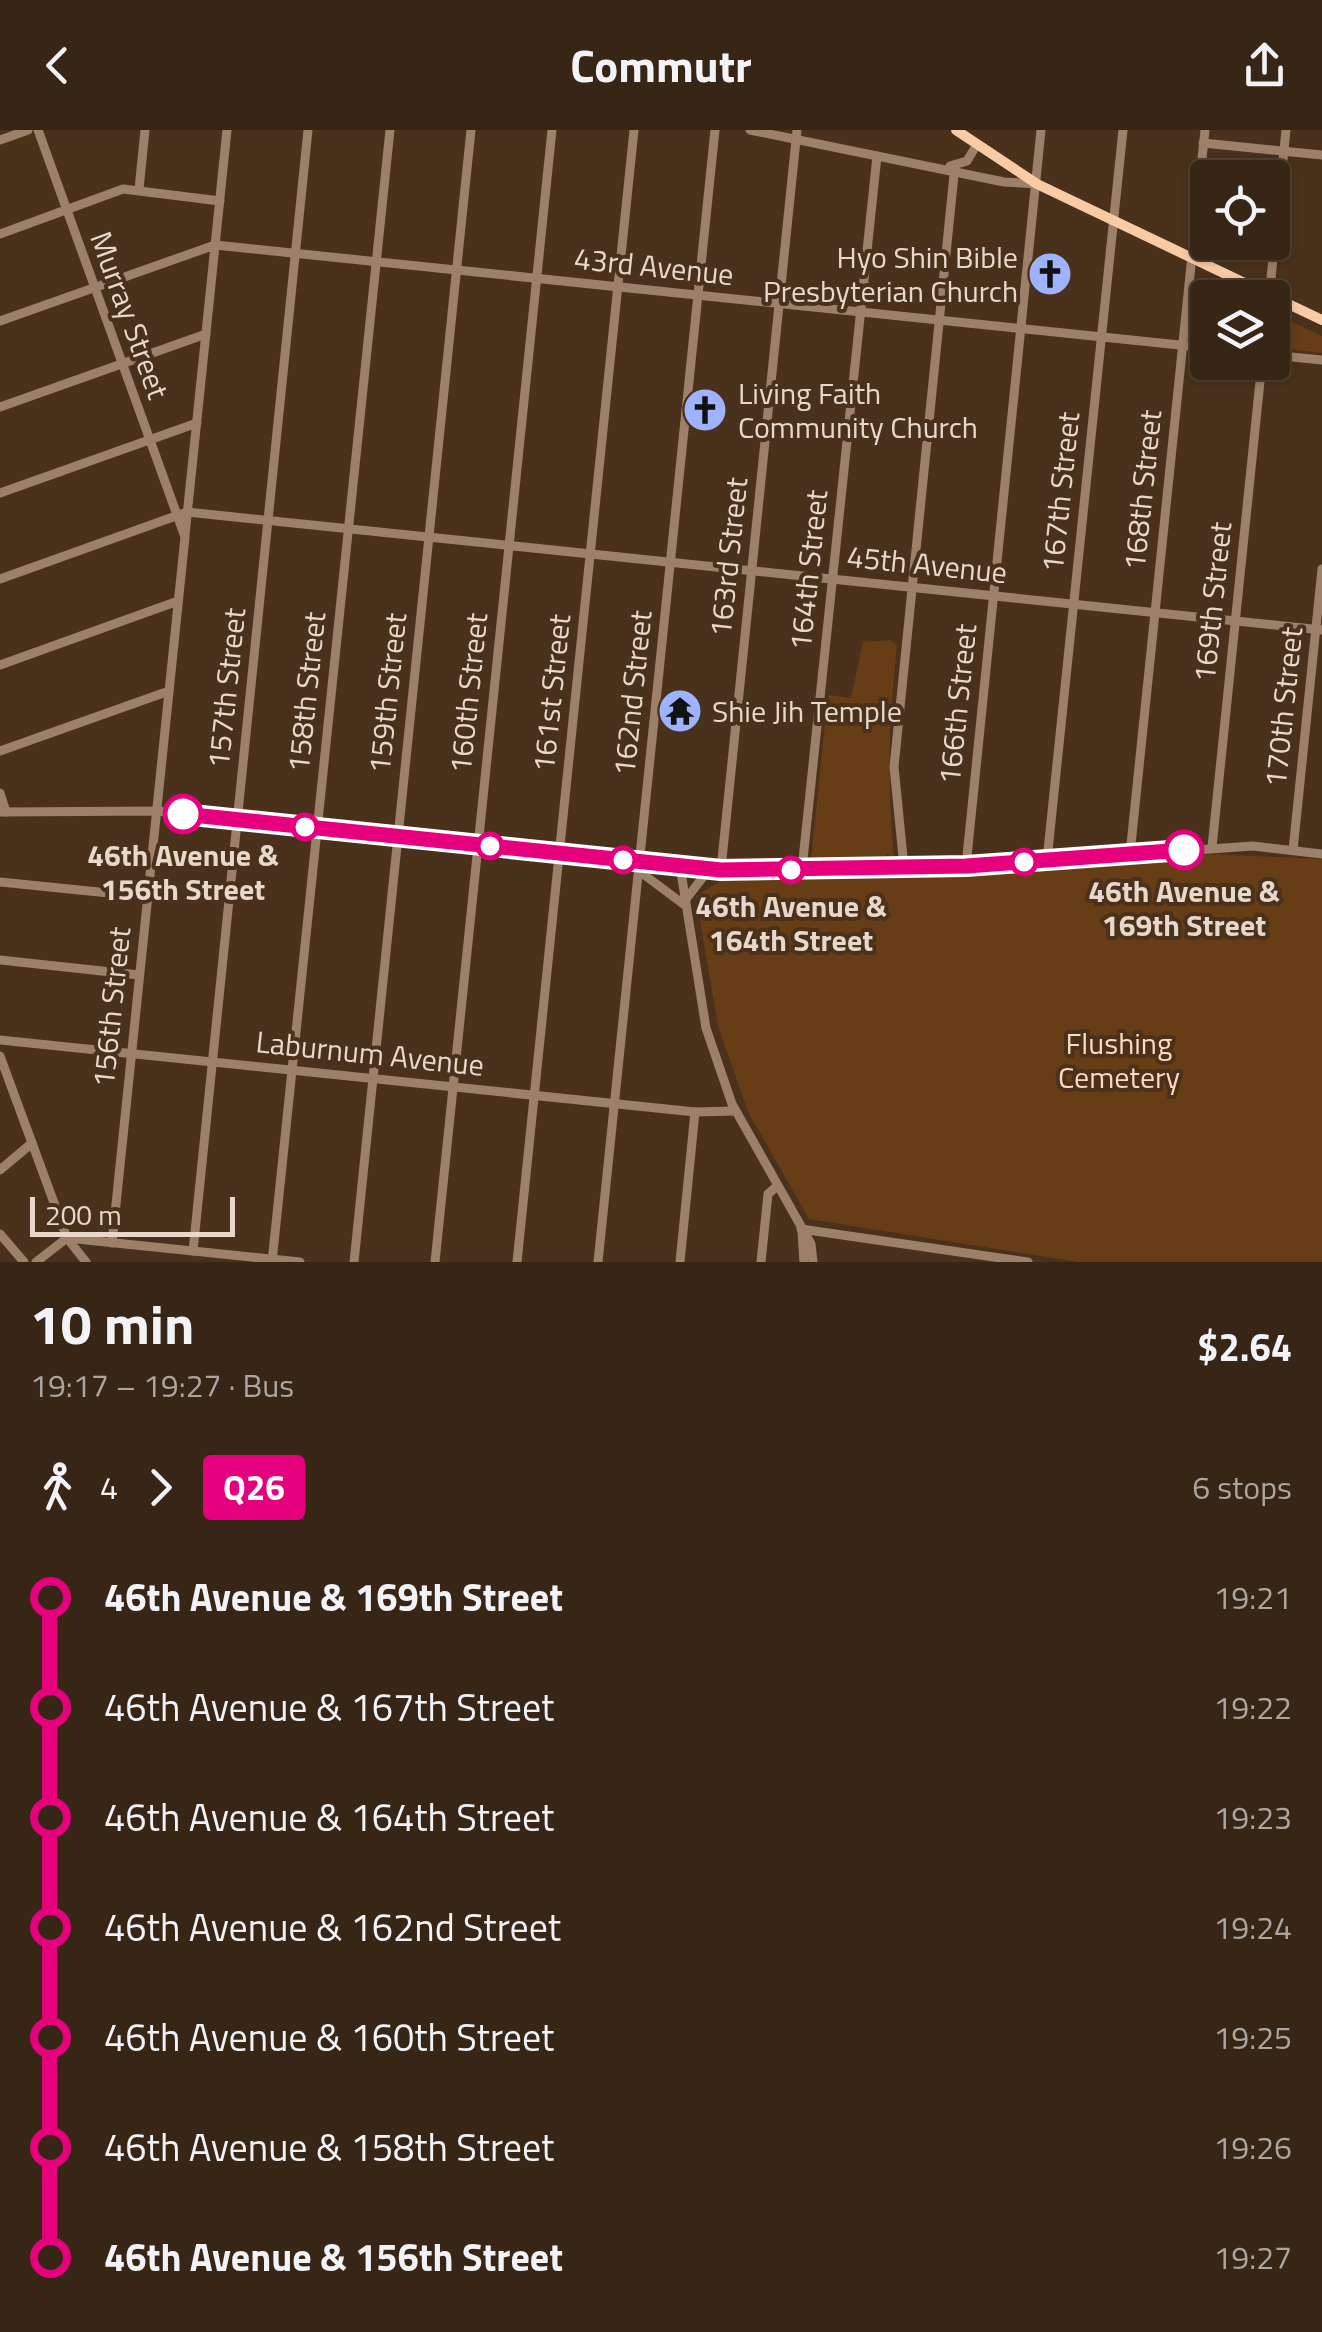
<!DOCTYPE html>
<meta charset="utf-8">
<style>
:root{--surface:#372515;--page:#423122;--text:#f1f3f6;--muted:#aaa5a0;--line:#514234}
body{margin:0;font-family:"Titillium Web",sans-serif;background:var(--page);color:var(--text);height:100vh;display:flex;flex-direction:column;font-size:38px;white-space:nowrap}
*{box-sizing:border-box;margin:0}
p{font-size:32px;color:var(--muted)}
.icon{flex:none;width:55px;height:55px;fill:none;stroke:currentColor;stroke-width:2;stroke-linecap:round;stroke-linejoin:round}
.map{position:relative;height:1132px;overflow:hidden}
.drawer{display:flex;flex-direction:column;background:var(--surface);flex:1}
.drawer>*{flex:none}
.badge{padding:0 20px;border-radius:8px;font-size:35px;line-height:65px}
.controls{position:absolute;left:1190px;top:30px;display:grid;gap:20px}
.controls a{display:grid;place-items:center;width:100px;height:100px;border-radius:10px;background:var(--surface);box-shadow:0 2px 8px #0004,0 0 0 2px var(--line);font-size:50px}
.scale{position:absolute;left:30px;bottom:25px;width:205px;box-sizing:border-box;padding-left:10px;border:5px solid #e7d8cb;border-top:0;font-size:28px;line-height:35px;white-space:nowrap;color:#e7d8cb;-webkit-text-stroke:8px #49311c;paint-order:stroke}
.map>.badge{position:absolute;translate:-50% -50%;box-shadow:0 0 0 5px #fff}
.legs{display:flex;align-items:center;gap:15px;height:110px;padding:0 30px;font-size:32px}
.legs p{margin-inline-start:auto}
.summary{display:flex;align-items:center;justify-content:space-between;height:170px;padding:0 30px}
h1{font-size:55px;font-weight:700;line-height:75px}
ul{padding:0 30px;list-style:none}
li{display:flex;align-items:center;gap:35px;height:110px;font-size:38px}
li i{display:grid;place-items:center;width:15px;height:100%;margin:0 12px;background:currentColor}
li i::after{content:'';width:25px;height:25px;margin:-12px;border:8px solid;border-radius:50%;background:var(--surface)}
li p{margin-inline-start:auto}
li:first-child i{background:linear-gradient(#0000 50%,currentColor 0)}
li:last-child i{background:linear-gradient(currentColor 50%,#0000 0)}
header{display:flex;justify-content:space-between;align-items:center;height:130px;padding:0 30px;background:var(--surface);font-size:45px;font-weight:700}
.map>svg:first-child{display:block}
.green{fill:#663d15}
.lines{fill:none;stroke-linecap:round;stroke-linejoin:round}
.minor{stroke:#9c8069;stroke-width:9}
.major{stroke:#f8cba4;stroke-width:10}
.line-1-casing{stroke:#fff;stroke-width:22}
.line-1{stroke:#e6007e;stroke-width:15}
.stop-1-dot{fill:#fff;stroke:#e6007e;stroke-width:5}
.labels{text-anchor:middle;dominant-baseline:central;stroke-width:8;stroke-linejoin:round;paint-order:stroke}
.poi-label{font-size:30px;fill:#e7d8cb;stroke:#49311c;text-anchor:start}
.street-label{font-size:30px;fill:#e7d8cb;stroke:#49311c}
.stop-label{font-size:30px;font-weight:bold;fill:#e7d8cb;stroke:#49311c}
.park-label{font-size:30px;fill:#fcdabd;stroke:#49311c}
</style>
<header><svg class="icon" aria-label="back" viewBox="0 0 24 24"><path d="M15 5l-7 7 7 7"/></svg>Commutr<svg class="icon" aria-label="share" viewBox="0 0 24 24"><path d="M12 15V3M7 8l5-5 5 5M5 13v7h14v-7"/></svg></header>
<div class="map">
<svg width="1322" height="1132" viewBox="0 0 1322 1132">
<rect width="100%" height="100%" fill="#49311c"/>
<g class="green">
<path d="M1281 187 1322 206V223L1276 218 1275 189Z"/>
<path d="M890 510 897 515C889 592 887 649 894 728L887 724 884 728 811 729 828 565 851 568 863 512Z"/>
<path d="M1210 724 1322 729V1132H1078L809 1089 748 982 718 896 696 766 727 747 902 743Z"/>
</g>
<g class="lines">
<g class="minor">
<path d="M38 0 185 407 112 1113"/>
<path d="M750 0 1004 52 1037 54"/>
<path d="M0 10 28 0"/>
<path d="M1203 13 1322 25"/>
<path d="M950 36 967 31 976 16"/>
<path d="M139 59 145 0"/>
<path d="M0 104 123 59 220 71"/>
<path d="M1269 168 1286 0"/>
<path d="M0 191 215 115 1208 218"/>
<path d="M1272 225 1322 230"/>
<path d="M0 277 206 204"/>
<path d="M0 363 197 293"/>
<path d="M185 405 227 0"/>
<path d="M0 449 187 382 1322 500"/>
<path d="M0 535 178 471"/>
<path d="M0 621 169 561"/>
<path d="M0 663 6 682"/>
<path d="M0 682 157 681 721 739 966 736 1253 716 1322 724"/>
<path d="M1212 717 1262 232"/>
<path d="M1293 720 1322 439"/>
<path d="M1130 724 1205 0"/>
<path d="M1047 730 1123 0"/>
<path d="M680 736 706 898 732 974 811 1114 813 1132"/>
<path d="M966 736 1041 0"/>
<path d="M904 737 894 637 955 35"/>
<path d="M721 739 797 0"/>
<path d="M802 739 877 26"/>
<path d="M639 741 686 776"/>
<path d="M0 752 148 767"/>
<path d="M686 769 710 738"/>
<path d="M0 830 139 845"/>
<path d="M0 910 695 982 734 981"/>
<path d="M0 926 67 1108 86 1132"/>
<path d="M0 1040 32 1013"/>
<path d="M801 1099 1028 1132"/>
<path d="M802 1102 804 1132"/>
<path d="M0 1104 24 1132"/>
<path d="M193 1121 308 0"/>
<path d="M36 1132 67 1108 300 1132"/>
<path d="M272 1132 390 0"/>
<path d="M354 1132 471 0"/>
<path d="M435 1132 552 0"/>
<path d="M517 1132 634 0"/>
<path d="M598 1132 715 0"/>
<path d="M680 1132 695 982"/>
<path d="M761 1132 768 1064 776 1057"/>
</g>
<path class="major" d="M956 0 1037 54 1322 190"/>
</g>
<g class="lines">
<defs>
<path id="line-1" d="M183 684 721 740 966 736 1184 720"/>
</defs>
<use href="#line-1" class="line-1-casing"/>
<use href="#line-1" class="line-1"/>
</g>
<defs>
<symbol id="church-disc" viewBox="-11 -11 22 22"><circle r="9.5" fill="#9fb3fd" stroke="#49311c"/><path d="M-1.2-6h2.4v3.5h3.3v2.4h-3.3V6h-2.4V-.1h-3.3v-2.4h3.3Z" fill="#111"/></symbol>
<symbol id="temple-disc" viewBox="-11 -11 22 22"><circle r="9.5" fill="#9fb3fd" stroke="#49311c"/><path d="M0-6L5-2H3V0L6.5 2.5H4V6H1.5V3h-3V6H-4V2.5H-6.5L-3 0V-2H-5Z" fill="#111"/></symbol>
</defs>
<g fill-rule="evenodd">
<use href="#church-disc" x="1025" y="119" width="50" height="50"/>
<use href="#church-disc" x="680" y="255" width="50" height="50"/>
<use href="#temple-disc" x="655" y="556" width="50" height="50"/>
</g>
<g class="stop-1-dot">
<circle cx="183" cy="684" r="18"/>
<circle cx="305" cy="697" r="12"/>
<circle cx="490" cy="716" r="12"/>
<circle cx="1184" cy="720" r="18"/>
<circle cx="623" cy="730" r="12"/>
<circle cx="1024" cy="732" r="12"/>
<circle cx="791" cy="740" r="12"/>
</g>
<g class="labels">
<g class="poi-label">
<text x="1018" y="127" text-anchor="end">Hyo Shin Bible<tspan x="1018" dy="34">Presbyterian Church</tspan></text>
<text x="738" y="263">Living Faith<tspan x="738" dy="34">Community Church</tspan></text>
<text x="712" y="581">Shie Jih Temple</text>
</g>
<g class="street-label">
<text transform="translate(654 136) rotate(6)">43rd Avenue</text>
<text transform="translate(130 185) rotate(70)">Murray Street</text>
<text transform="translate(1142 360) rotate(-84)">168th Street</text>
<text transform="translate(1060 362) rotate(-84)">167th Street</text>
<text transform="translate(728 427) rotate(-84)">163rd Street</text>
<text transform="translate(927 434) rotate(6)">45th Avenue</text>
<text transform="translate(808 440) rotate(-84)">164th Street</text>
<text transform="translate(1212 472) rotate(-84)">169th Street</text>
<text transform="translate(226 558) rotate(-84)">157th Street</text>
<text transform="translate(306 562) rotate(-84)">158th Street</text>
<text transform="translate(387 563) rotate(-84)">159th Street</text>
<text transform="translate(468 563) rotate(-84)">160th Street</text>
<text transform="translate(551 563) rotate(-84)">161st Street</text>
<text transform="translate(632 563) rotate(-84)">162nd Street</text>
<text transform="translate(957 574) rotate(-84)">166th Street</text>
<text transform="translate(1283 577) rotate(-84)">170th Street</text>
<text transform="translate(111 877) rotate(-84)">156th Street</text>
<text transform="translate(370 923) rotate(6)">Laburnum Avenue</text>
</g>
<g class="stop-label">
<text x="183" y="725">46th Avenue &amp;<tspan x="183" dy="34">156th Street</tspan></text>
<text x="1184" y="761">46th Avenue &amp;<tspan x="1184" dy="34">169th Street</tspan></text>
<text x="791" y="776">46th Avenue &amp;<tspan x="791" dy="34">164th Street</tspan></text>
</g>
<g class="park-label">
<text x="1119" y="913">Flushing<tspan x="1119" dy="34">Cemetery</tspan></text>
</g>
</g>
</svg>
<div class="controls">
<a><svg class="icon" aria-label="locate" viewBox="0 0 24 24"><circle cx="12" cy="12" r="6"/><path d="M12 2v4M12 18v4M2 12h4M18 12h4"/></svg></a>
<a><svg class="icon" aria-label="layers" viewBox="0 0 24 24"><path d="M12 4l9 5-9 5-9-5zM3 14l9 5 9-5"/></svg></a>
</div>
<div class="scale">200 m</div>
</div>
<section class="drawer">
<div class="summary"><div><h1>10 min</h1><p>19:17 – 19:27 · Bus</p></div><b>$2.64</b></div>
<div class="legs"><svg class="icon" aria-label="walk" viewBox="0 0 24 24"><circle cx="13" cy="4" r="2"/><path d="M13 8l-2 6 4 7M11 14l-3 7M7 12l3-4h3l4 4"/></svg>4<svg class="icon" aria-label="forward" viewBox="0 0 24 24"><path d="M9 5l7 7-7 7"/></svg><b class="badge" style="background:#e6007e;color:#fff">Q26</b><p>6 stops</p></div>
<ul>
<li><i style="color:#e6007e"></i><b>46th Avenue &amp; 169th Street</b><p>19:21</p></li>
<li><i style="color:#e6007e"></i><span>46th Avenue &amp; 167th Street</span><p>19:22</p></li>
<li><i style="color:#e6007e"></i><span>46th Avenue &amp; 164th Street</span><p>19:23</p></li>
<li><i style="color:#e6007e"></i><span>46th Avenue &amp; 162nd Street</span><p>19:24</p></li>
<li><i style="color:#e6007e"></i><span>46th Avenue &amp; 160th Street</span><p>19:25</p></li>
<li><i style="color:#e6007e"></i><span>46th Avenue &amp; 158th Street</span><p>19:26</p></li>
<li><i style="color:#e6007e"></i><b>46th Avenue &amp; 156th Street</b><p>19:27</p></li>
</ul>
</section>
